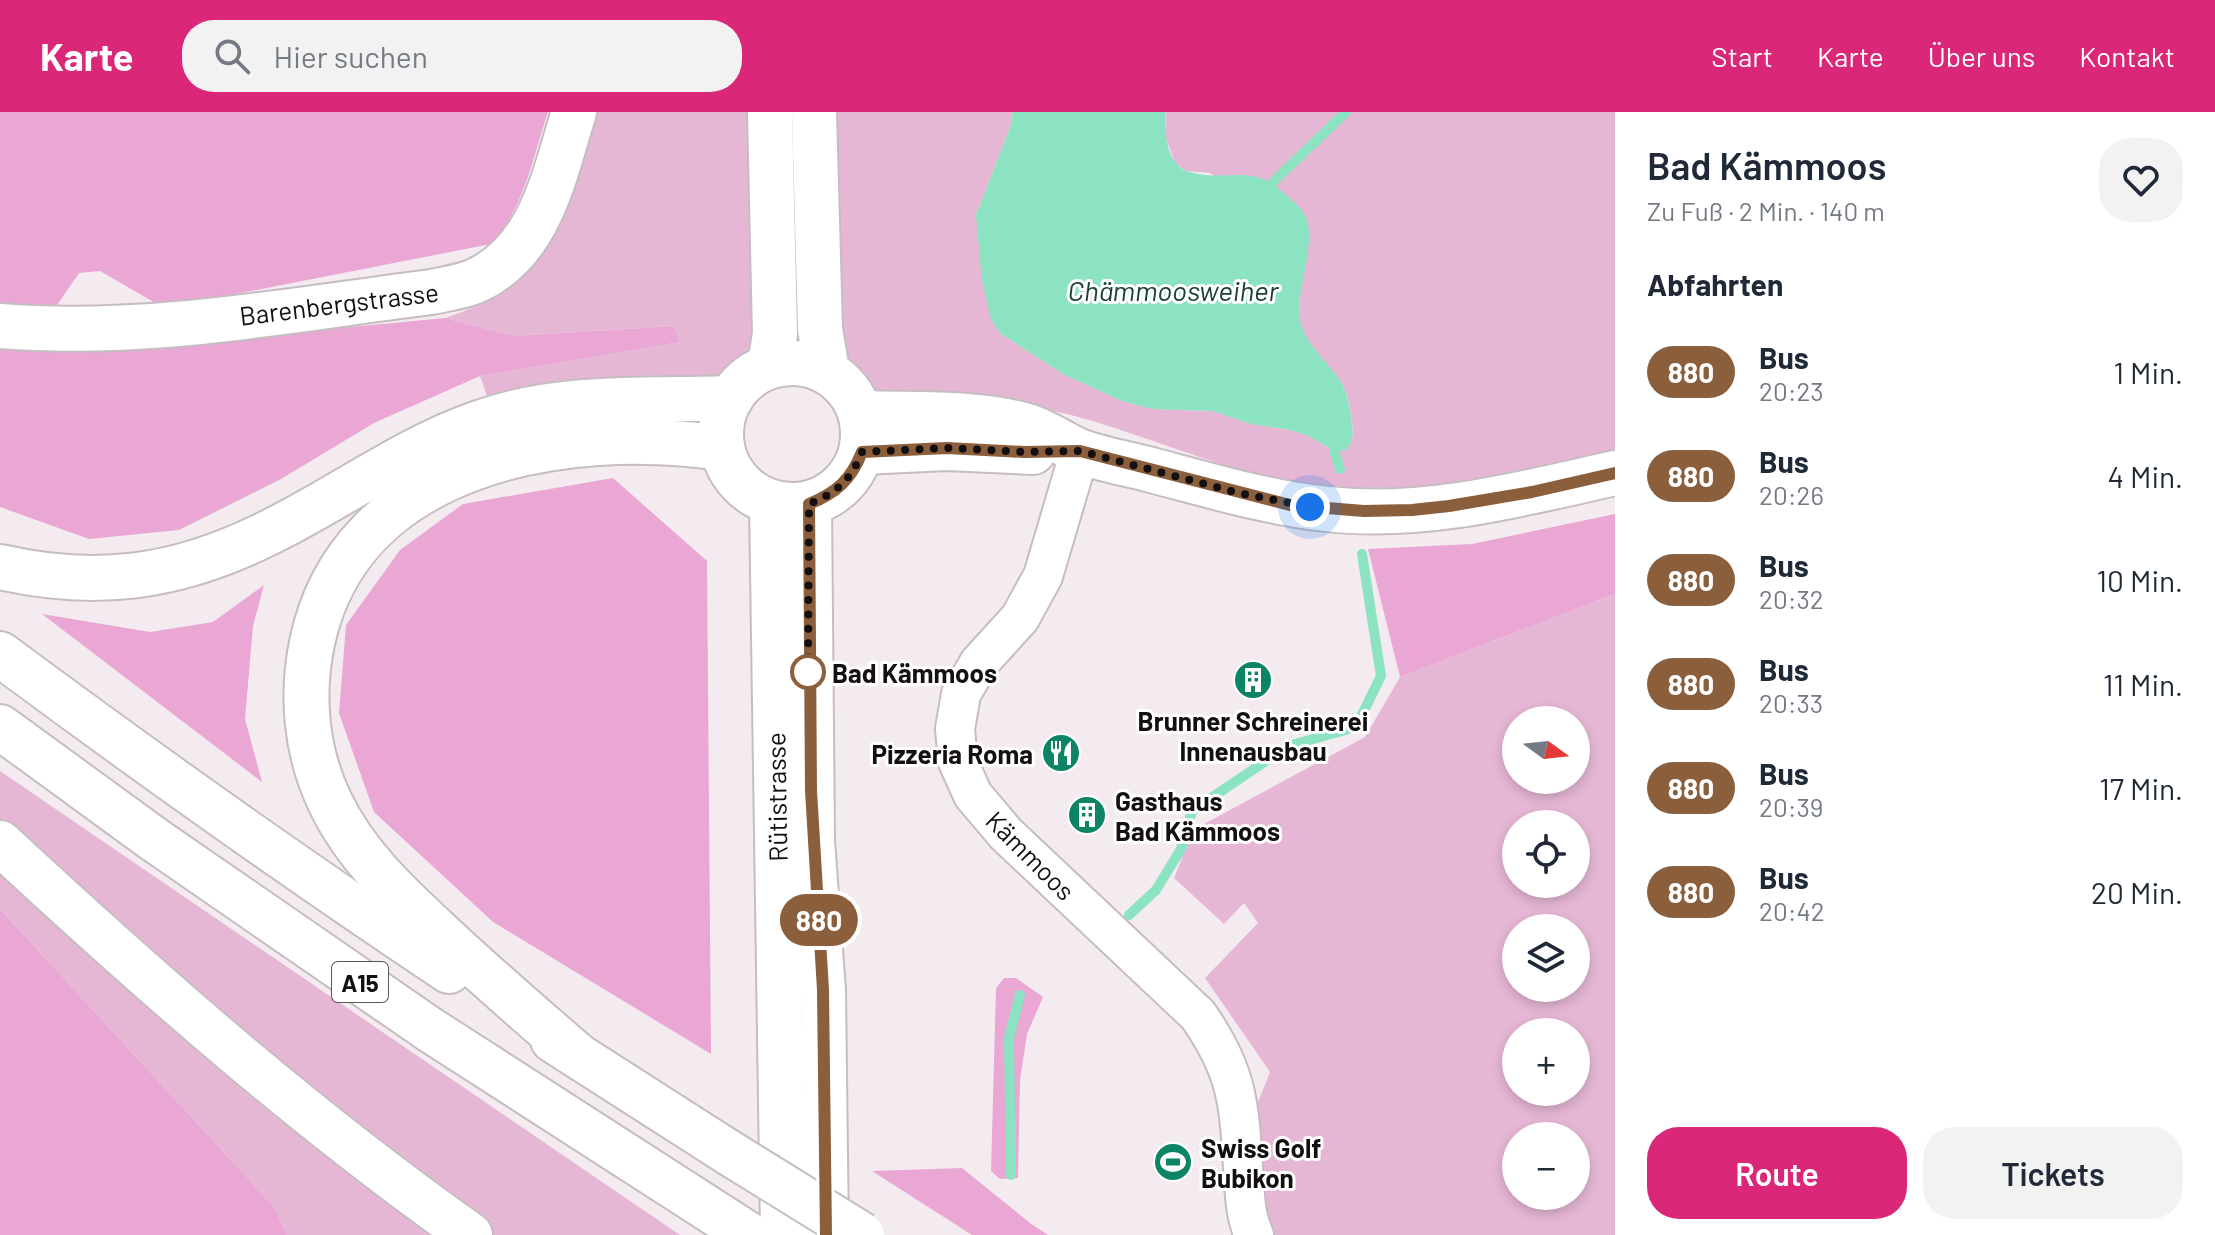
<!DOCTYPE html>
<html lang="de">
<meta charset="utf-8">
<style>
:root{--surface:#fff;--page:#f2f2f3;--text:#1f2937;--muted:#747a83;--accent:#db2777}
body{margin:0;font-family:Barlow,sans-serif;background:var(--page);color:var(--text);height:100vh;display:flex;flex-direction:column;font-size:30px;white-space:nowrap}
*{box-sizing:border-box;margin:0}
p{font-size:26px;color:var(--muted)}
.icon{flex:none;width:44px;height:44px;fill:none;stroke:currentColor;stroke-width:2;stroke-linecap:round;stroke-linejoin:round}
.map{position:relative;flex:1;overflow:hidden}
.panel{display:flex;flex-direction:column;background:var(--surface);width:600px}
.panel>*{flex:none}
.badge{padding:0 16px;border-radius:26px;font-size:28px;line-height:52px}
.needle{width:52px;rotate:105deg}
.buttons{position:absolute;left:1502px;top:594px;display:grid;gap:16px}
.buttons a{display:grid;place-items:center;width:88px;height:88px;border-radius:50%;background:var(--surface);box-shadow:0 4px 12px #0003;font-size:40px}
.you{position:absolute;width:40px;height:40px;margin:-20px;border:6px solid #fff;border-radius:50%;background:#1a73e8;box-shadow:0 0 0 12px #1a73e833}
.map>.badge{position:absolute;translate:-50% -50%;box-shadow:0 0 0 4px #fff}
h2{padding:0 32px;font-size:30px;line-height:72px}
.round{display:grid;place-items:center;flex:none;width:84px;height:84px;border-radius:32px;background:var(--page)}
.head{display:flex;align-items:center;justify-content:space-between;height:136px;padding:0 32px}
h1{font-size:38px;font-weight:600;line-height:60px}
.action{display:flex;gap:16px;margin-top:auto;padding:16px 32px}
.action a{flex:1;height:92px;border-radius:32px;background:var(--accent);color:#fff;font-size:32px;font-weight:600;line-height:92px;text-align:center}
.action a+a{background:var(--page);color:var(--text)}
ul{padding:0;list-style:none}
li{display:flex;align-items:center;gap:24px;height:104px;padding:0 32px}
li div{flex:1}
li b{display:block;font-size:30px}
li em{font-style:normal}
li .badge{min-width:88px;font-weight:700;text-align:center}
header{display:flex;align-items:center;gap:48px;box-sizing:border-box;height:112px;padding:0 40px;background:var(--accent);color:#fff}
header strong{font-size:38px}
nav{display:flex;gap:44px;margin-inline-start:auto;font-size:28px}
.search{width:560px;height:72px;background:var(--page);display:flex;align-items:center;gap:20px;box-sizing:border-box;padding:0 28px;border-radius:32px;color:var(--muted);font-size:30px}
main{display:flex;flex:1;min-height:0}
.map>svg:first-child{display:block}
.green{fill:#e6b7d5;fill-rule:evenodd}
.forest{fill:#eaa7d4}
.water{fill:#8ce3c2}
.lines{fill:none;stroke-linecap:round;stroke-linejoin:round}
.stream{stroke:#8ce3c2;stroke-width:10}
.minor-casing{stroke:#c6bdc3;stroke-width:42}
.tertiary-casing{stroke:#c6bdc3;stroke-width:48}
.secondary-casing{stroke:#c6bdc3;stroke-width:48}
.motorway-casing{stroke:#c6bdc3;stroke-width:48}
.minor{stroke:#fff;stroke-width:38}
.tertiary{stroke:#fff;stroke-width:44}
.secondary{stroke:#fff;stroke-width:44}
.motorway{stroke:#fff;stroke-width:44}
.motorway-bridge-casing{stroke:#c6bdc3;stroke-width:48;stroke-linecap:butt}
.motorway-bridge{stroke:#fff;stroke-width:44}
.line-casing{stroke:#fff;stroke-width:18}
.line{stroke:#8b5e3c;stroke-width:12}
.walk{stroke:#141012;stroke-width:8;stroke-dasharray:0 14.4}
.stop-dot{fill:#fff;stroke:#8b5e3c;stroke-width:4}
.labels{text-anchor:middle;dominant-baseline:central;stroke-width:6;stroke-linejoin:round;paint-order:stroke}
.shield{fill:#fff;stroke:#5a5859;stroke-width:2}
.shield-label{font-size:24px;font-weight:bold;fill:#141012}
.street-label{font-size:26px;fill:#141012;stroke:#fff}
.stop-label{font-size:26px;font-weight:bold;fill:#141012;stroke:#fff;text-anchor:start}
.poi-label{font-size:26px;font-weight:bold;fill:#141012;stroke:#fff;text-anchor:start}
.water-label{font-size:28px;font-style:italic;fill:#1b4234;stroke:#fff}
</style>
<header>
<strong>Karte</strong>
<div class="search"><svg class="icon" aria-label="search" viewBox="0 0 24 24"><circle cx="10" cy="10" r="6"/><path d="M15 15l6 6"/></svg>Hier suchen</div>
<nav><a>Start</a><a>Karte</a><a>Über uns</a><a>Kontakt</a></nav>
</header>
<main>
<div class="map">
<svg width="1615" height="1123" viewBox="0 0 1615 1123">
<rect width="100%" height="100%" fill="#f4ebf1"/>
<g class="green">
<path d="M596 0H757L756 234C748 245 740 251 729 259 686 291 654 264 609 266 568 269 528 276 488 287L480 264 680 230 674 214 514 224 445 206C556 171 564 98 596 0Z"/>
<path d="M825 0H1013L1010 16 976 103 1000 221 1063 262 1122 289 1152 297 1213 299 1251 312 1291 318 1309 324 1334 339H1345C1354 330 1353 322 1352 310 1350 296 1348 280 1340 269 1328 251 1306 233 1300 212 1296 193 1305 157 1308 137L1210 61 1186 59 1175 51 1165 24 1166 0H1615V345C1518 364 1413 390 1314 375 1221 361 1136 316 1045 297 992 287 936 287 881 283L867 276 844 253Z"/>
<path d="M1615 482V1123H1269L1251 1008 1270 960 1205 866 1258 811 1244 791 1224 812 1174 766 1193 718 1365 625 1400 565ZM1516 608H1576V668H1516ZM1516 712H1576V772H1516ZM1516 816H1576V876H1516ZM1516 920H1576V980H1516ZM1516 1024H1576V1084H1516Z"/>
<path d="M0 659 680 1123H287L275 1096 0 797Z"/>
</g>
<g class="forest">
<path d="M0 0H548C533 45 524 97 491 132L164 196 100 159 79 161 51 202 0 196Z"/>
<path d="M445 206 514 224 674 214 680 230 480 264 374 311 281 367 179 418 89 427 0 395V235L152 234Z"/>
<path d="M613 366 707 449 711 942 493 810 374 700 339 601 346 513 400 438 463 392Z"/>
<path d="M1615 402V482L1400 565 1368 437 1472 432Z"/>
<path d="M264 473 253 514 245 607 262 670 42 502 150 520 213 510Z"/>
<path d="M0 797 275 1096 287 1123H0Z"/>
<path d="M1004 866H1016L1043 885 1027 922 1020 968 1018 1066 1000 1067 991 1059 996 876Z"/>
<path d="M962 1056 1030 1111 1048 1123H972L872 1059Z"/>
</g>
<path class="water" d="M1013 0H1166C1163 18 1167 52 1187 59 1224 72 1251 49 1285 82 1291 88 1299 93 1303 100 1322 128 1290 185 1302 215 1309 236 1329 251 1341 270 1348 282 1350 297 1352 311 1353 323 1354 330 1345 339H1334L1309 324 1291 318 1251 312 1213 299 1152 297 1122 289 1063 262 1000 221 991 207 982 169 976 103 1010 16Z"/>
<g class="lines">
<g class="stream">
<path d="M1273 70 1346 0"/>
<path d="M1334 339 1340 357"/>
<path d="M1129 803 1156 778 1181 737 1192 699 1288 634 1356 615 1381 564 1362 442"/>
<path d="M1011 1063 1009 926 1020 883"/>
</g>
<defs>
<path id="minor" d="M1080 339 1043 464 1020 506 979 551 961 582 955 617 958 650 973 683 1006 722 1198 903C1237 959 1239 989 1243 1056 1245 1078 1244 1102 1254 1123"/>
<g id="tertiary">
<path d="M0 214C144 226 289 198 431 180 445 177 460 175 473 170 541 141 554 63 574 0"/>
<path d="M861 301C914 303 972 299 1024 313 1044 318 1060 331 1079 339 1103 348 1130 352 1155 359 1212 374 1269 391 1327 397 1424 408 1521 382 1615 361"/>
<path d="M862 340 947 336 1033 340"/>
</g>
<g id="secondary">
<path d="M770 0 775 222 770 254"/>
<path d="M814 0 820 217 827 259"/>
<circle cx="792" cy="322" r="71"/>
<path d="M772 391 783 1123"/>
<path d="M809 392 812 729 823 878 826 1123"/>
</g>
<g id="motorway">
<path d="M0 455C96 477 176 466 264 423 337 388 402 338 479 311 559 282 648 289 731 286"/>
<path d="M0 542C147 651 296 757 449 859"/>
<path d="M0 615 155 728 429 917 749 1123"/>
<path d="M0 731C150 870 303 1005 470 1123"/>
<path d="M553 928 728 1040"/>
<path d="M577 943C533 905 489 867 446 827 402 786 356 745 330 690 306 640 301 584 312 531 350 348 566 313 722 336"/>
</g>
</defs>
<use href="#minor" class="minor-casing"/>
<use href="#tertiary" class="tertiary-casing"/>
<use href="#secondary" class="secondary-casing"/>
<use href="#motorway" class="motorway-casing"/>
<use href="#minor" class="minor"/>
<use href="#tertiary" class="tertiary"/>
<use href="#secondary" class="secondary"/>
<use href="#motorway" class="motorway"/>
<defs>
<path id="motorway-bridge" d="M728 1040 862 1123"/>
</defs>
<use href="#motorway-bridge" class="motorway-bridge-casing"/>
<use href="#motorway-bridge" class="motorway-bridge"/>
</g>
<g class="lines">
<defs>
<path id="line" d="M826 1123 823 878 811 679 809 392C836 381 851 368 862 340L947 336 1024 340 1080 339 1290 393 1364 399 1412 398 1449 394 1532 380 1615 361"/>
</defs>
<use href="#line" class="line-casing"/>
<use href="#line" class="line"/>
<path class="walk" d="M808 560 809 392C836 381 851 368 862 340L947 336 1024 340 1080 339 1239 381 1310 395"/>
</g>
<defs>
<symbol id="building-disc" viewBox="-11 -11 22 22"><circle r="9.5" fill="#0c8465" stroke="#fff"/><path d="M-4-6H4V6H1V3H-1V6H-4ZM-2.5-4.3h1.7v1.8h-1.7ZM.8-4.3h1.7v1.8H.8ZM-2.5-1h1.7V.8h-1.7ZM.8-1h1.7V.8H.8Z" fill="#fff"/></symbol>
<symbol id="restaurant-disc" viewBox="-11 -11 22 22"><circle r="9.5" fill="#0c8465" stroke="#fff"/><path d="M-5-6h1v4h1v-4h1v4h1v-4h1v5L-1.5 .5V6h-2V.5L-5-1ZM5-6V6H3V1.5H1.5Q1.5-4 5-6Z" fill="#fff"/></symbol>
<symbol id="stadium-disc" viewBox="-11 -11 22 22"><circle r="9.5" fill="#0c8465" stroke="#fff"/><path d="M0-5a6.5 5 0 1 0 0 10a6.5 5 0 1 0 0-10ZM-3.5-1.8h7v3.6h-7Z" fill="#fff"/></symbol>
</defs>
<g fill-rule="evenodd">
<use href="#building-disc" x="1231" y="546" width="44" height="44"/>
<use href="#restaurant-disc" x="1039" y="619" width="44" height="44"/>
<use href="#building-disc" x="1065" y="681" width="44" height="44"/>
<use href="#stadium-disc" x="1151" y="1028" width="44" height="44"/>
</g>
<circle class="stop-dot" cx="808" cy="560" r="16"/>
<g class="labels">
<rect class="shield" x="332" y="850" width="56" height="40" rx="6"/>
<g class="shield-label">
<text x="360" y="870">A15</text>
</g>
<g class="street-label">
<text transform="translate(339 191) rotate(-7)">Barenbergstrasse</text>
<text transform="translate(776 685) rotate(-91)">Rütistrasse</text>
<text transform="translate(1031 743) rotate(45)">Kämmoos</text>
</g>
<g class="stop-label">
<text x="832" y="560">Bad Kämmoos</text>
</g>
<g class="poi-label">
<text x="1253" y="608" text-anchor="middle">Brunner Schreinerei<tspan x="1253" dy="30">Innenausbau</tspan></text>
<text x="1033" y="641" text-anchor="end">Pizzeria Roma</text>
<text x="1115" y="688">Gasthaus<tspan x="1115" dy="30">Bad Kämmoos</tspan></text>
<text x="1201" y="1035">Swiss Golf<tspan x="1201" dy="30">Bubikon</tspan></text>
</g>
<g class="water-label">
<text x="1173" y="178">Chämmoosweiher</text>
</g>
</g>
</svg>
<div class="buttons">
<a><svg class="needle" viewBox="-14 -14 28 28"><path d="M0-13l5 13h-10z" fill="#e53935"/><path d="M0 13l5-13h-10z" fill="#747a83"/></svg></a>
<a><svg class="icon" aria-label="locate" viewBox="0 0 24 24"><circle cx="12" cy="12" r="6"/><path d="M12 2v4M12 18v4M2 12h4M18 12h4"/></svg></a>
<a><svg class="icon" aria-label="layers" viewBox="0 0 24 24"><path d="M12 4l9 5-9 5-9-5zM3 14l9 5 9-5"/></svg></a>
<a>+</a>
<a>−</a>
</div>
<div class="you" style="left:1310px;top:395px"></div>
<b class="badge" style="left:819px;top:808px;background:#8b5e3c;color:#fff">880</b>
</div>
<section class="panel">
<div class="head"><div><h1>Bad Kämmoos</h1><p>Zu Fuß · 2 Min. · 140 m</p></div><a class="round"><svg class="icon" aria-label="heart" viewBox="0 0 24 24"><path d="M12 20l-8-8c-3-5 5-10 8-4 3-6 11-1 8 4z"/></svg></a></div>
<h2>Abfahrten</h2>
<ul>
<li><span class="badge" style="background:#8b5e3c;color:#fff">880</span><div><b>Bus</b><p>20:23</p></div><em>1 Min.</em></li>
<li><span class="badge" style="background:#8b5e3c;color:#fff">880</span><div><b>Bus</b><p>20:26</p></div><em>4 Min.</em></li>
<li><span class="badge" style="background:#8b5e3c;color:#fff">880</span><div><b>Bus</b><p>20:32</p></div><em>10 Min.</em></li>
<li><span class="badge" style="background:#8b5e3c;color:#fff">880</span><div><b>Bus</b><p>20:33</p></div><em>11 Min.</em></li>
<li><span class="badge" style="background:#8b5e3c;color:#fff">880</span><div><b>Bus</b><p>20:39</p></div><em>17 Min.</em></li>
<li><span class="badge" style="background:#8b5e3c;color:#fff">880</span><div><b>Bus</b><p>20:42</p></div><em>20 Min.</em></li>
</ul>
<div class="action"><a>Route</a><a>Tickets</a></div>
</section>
</main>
